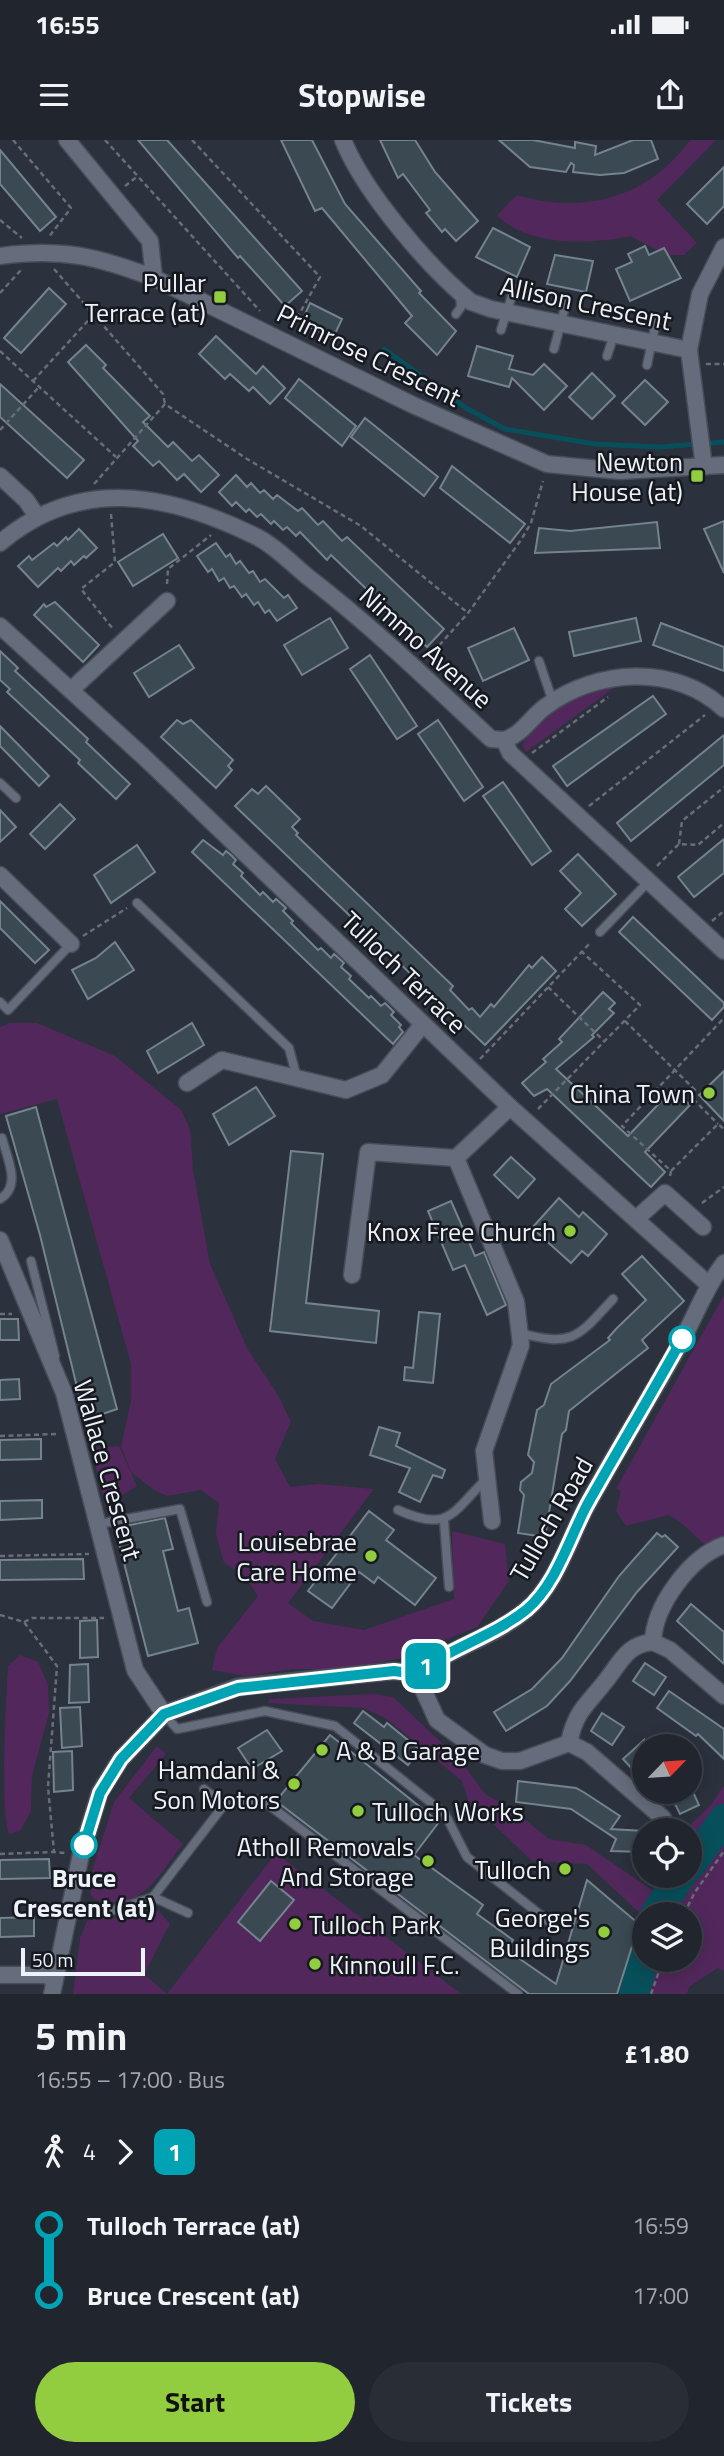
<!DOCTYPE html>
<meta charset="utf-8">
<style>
:root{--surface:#20252e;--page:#282d36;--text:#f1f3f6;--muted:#a2a5aa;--line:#3d424a;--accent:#92cd3f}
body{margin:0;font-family:"Titillium Web",sans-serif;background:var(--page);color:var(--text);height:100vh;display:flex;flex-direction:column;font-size:26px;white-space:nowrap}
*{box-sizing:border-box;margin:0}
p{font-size:23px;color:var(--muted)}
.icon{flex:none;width:38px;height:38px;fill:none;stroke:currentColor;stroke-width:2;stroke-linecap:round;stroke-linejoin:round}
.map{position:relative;height:1854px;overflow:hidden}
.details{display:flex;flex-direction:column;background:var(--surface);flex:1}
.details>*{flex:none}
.badge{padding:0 14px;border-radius:10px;font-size:24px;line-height:46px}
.needle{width:46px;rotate:65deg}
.controls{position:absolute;left:632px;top:1594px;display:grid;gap:14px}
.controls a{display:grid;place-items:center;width:70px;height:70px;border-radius:50%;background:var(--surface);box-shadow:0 4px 18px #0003,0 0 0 2px var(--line);font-size:35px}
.scale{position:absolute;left:21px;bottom:18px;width:124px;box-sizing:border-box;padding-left:7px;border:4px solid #edf2fa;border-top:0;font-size:19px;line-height:24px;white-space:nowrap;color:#edf2fa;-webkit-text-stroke:5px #16191e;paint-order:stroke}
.map>.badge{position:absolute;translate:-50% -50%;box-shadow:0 0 0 4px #fff}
.legs{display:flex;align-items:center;gap:10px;height:77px;padding:0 35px;font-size:23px}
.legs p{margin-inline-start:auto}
.overview{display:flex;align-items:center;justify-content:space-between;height:119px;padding:0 35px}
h1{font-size:38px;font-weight:700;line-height:52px}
.primary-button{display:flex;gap:14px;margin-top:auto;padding:14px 35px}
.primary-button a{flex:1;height:80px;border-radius:42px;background:var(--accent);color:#111;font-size:28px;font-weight:700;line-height:80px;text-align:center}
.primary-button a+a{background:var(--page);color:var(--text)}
ul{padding:0 35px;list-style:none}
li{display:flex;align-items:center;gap:24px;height:70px;font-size:26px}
li i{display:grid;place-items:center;width:10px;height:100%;margin:0 9px;background:currentColor}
li i::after{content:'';width:18px;height:18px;margin:-9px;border:5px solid;border-radius:50%;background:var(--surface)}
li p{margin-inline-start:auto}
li:first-child i{background:linear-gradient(#0000 50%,currentColor 0)}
li:last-child i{background:linear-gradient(currentColor 50%,#0000 0)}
.status{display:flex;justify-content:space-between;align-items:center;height:49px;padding:0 35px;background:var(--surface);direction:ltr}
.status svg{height:19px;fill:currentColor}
header{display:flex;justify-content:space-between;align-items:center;height:91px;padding:0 35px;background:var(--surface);font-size:32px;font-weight:700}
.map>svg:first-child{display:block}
.green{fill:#52285c}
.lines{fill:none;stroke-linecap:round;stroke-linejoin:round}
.stream{stroke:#07505b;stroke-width:5}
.river{stroke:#07505b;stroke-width:30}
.building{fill:#3a4952;stroke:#74838e;stroke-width:2}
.service-casing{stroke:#474c57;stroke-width:11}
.minor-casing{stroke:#474c57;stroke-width:19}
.path{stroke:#686d78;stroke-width:2.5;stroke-dasharray:5 3.5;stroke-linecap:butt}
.service{stroke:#656c7b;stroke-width:8}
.minor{stroke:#656c7b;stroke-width:16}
.line-1-casing{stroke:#fff;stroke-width:16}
.line-1{stroke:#00a3b4;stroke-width:10}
.poi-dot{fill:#92cd3f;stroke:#16191e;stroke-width:2.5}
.stop-1-dot{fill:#fff;stroke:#00a3b4;stroke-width:3.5}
.labels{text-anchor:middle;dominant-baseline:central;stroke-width:5;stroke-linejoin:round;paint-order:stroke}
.poi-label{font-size:26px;fill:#edf2fa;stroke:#16191e;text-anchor:end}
.street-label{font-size:26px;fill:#edf2fa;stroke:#16191e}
.stop-label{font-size:26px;font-weight:bold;fill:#edf2fa;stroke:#16191e}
</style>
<div class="status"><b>16:55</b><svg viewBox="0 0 49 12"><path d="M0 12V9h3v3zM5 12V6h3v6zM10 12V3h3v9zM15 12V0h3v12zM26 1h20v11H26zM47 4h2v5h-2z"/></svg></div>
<header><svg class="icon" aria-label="menu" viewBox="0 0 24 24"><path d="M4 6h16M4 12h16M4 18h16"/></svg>Stopwise<svg class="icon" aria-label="share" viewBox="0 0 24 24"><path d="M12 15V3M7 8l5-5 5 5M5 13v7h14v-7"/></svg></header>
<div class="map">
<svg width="724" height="1854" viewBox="0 0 724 1854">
<rect width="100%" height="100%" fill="#2b313d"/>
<g class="green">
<path d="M690 0H716L657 60 697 103 684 115H667L630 96C592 105 525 106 497 75L517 55C584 75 648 58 690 0Z"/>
<path d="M615 547 526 612 522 605C543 570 577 556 615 547Z"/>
<path d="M10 883H37L115 916 181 970 190 989 193 1030 210 1124 248 1210 278 1255 291 1282 275 1319 290 1347 318 1344 374 1349 288 1463 313 1481 364 1490 454 1459 452 1391 505 1404 509 1441 477 1487 401 1518 351 1529H293L246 1536 212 1530 217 1508 258 1456 244 1435 224 1423 216 1394 219 1363 201 1350 167 1356 154 1350 131 1332 121 1306 131 1261V1224L57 959 0 974V887Z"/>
<path d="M724 1155V1404L710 1409 679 1381 668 1375 626 1386 616 1371 621 1351 616 1349Z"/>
<path d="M119 1306 137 1346 105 1366 92 1308Z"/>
<path d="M20 1515 38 1522 48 1545 49 1573 32 1636 31 1671 20 1691 9 1694C0 1671 6 1560 8 1526Z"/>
<path d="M374 1554 393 1557 460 1620 485 1654 512 1669 549 1699 586 1705 655 1752 661 1736H690V1690H685L710 1666 724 1646V1831L718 1828 689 1847 687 1854H622L644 1786V1820H690V1774L644 1777 587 1724 532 1721 468 1660 462 1641 387 1579 364 1568 268 1563 269 1559Z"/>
<path d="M157 1606 166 1614 129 1658 183 1704C157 1737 142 1773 94 1759L90 1754 93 1728 114 1662Z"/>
<path d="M276 1713 461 1854H73L80 1798 87 1781C100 1776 112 1779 126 1778 138 1777 145 1770 159 1771L170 1784 144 1834 167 1854Z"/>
</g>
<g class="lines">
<path class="stream" d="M384 209 466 268 505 289 595 304 659 307 724 302"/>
<g class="river">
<path d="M690 1726 724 1679"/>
<path d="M655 1774 681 1736"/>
<path d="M634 1854 644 1819"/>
</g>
</g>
<g class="building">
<path d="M138 0H167L302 151 285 166 240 116 238 118Z"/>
<path d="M281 0H312L345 64 421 151 419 153 456 191 437 215 405 183 412 176 322 68 315 71Z"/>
<path d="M380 0H415L435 32 478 81 456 101 445 89 442 92 426 73 430 70 403 34 398 38Z"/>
<path d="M499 0H533L575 8V2L596 6 595 15 633 0H651L658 19 624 33 600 35 573 32 574 25 571 23 566 32 530 27Z"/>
<path d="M0 10 56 77 40 91 0 44Z"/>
<path d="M724 27V66L707 84 687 64Z"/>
<path d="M493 88 530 107 517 137 476 117Z"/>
<path d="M645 106 649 115 664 108 681 138 630 161 616 129 632 122 628 114Z"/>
<path d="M555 115 593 121 586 152 547 144Z"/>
<path d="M49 148 66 164 21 213 4 198Z"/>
<path d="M310 163 342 179 333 198 301 183Z"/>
<path d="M216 196 256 234 263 226 285 248 270 264 253 247 249 251 230 234 225 239 199 214Z"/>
<path d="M86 205 106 225 103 228 150 276 143 282 168 307 173 302 192 321 199 315 219 335 201 352 184 334 177 340 159 321 153 326 133 306 138 301 68 222Z"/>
<path d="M477 206 513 216 509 229 533 235 544 224 567 246 544 270 512 238 509 247 468 236Z"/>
<path d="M592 233 615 256 592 279 569 257Z"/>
<path d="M299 239 356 286 342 306 285 258Z"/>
<path d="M645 240 668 262 645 285 622 263Z"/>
<path d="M0 244 84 320 67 338 0 277Z"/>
<path d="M365 278 438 337 424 356 351 297Z"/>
<path d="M452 326 525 384 510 403 440 348Z"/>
<path d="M236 335 247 347 251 343 260 353 264 350 273 359 277 355 298 371 302 368 318 385 323 381 342 401 347 397 444 489 427 507 331 415 327 420 300 392 296 396 287 387 283 390 274 381 271 384 261 374 257 377 249 369 246 372 236 362 232 366 219 352Z"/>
<path d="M724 381V433L704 389Z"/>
<path d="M657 382 660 408 535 413 539 388 570 391Z"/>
<path d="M79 389 97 408 86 418 84 416 74 425 71 421 61 431 58 428 38 447 18 426 29 416 32 420 54 403 57 406 66 397 68 400Z"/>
<path d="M163 394 178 418 133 446 118 422Z"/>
<path d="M216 403 226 417 230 414 236 424 240 421 249 433 253 431 260 442 265 439 284 458 288 455 297 468 277 481 269 470 265 473 258 462 254 465 246 454 242 457 234 446 230 448 224 438 219 441 212 429 208 432 197 416Z"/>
<path d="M55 462 99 505 83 522 34 475 44 464 46 467Z"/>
<path d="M330 478 348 508 302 535 284 505Z"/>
<path d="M636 478 641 501 574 516 569 492Z"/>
<path d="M661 483 724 507V531L653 505Z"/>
<path d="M514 488 529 520 483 541 468 508Z"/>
<path d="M179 505 194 528 149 557 134 533Z"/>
<path d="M0 511 18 528 15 531 88 599 86 602 130 644 116 659 78 623 80 620 7 552 10 549 0 540Z"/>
<path d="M370 515 417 586 397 599 350 529Z"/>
<path d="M653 556 666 574 567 646 553 626Z"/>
<path d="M177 580 183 584 191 580 233 620 228 626 232 630 216 648 161 597Z"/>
<path d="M438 580 483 647 464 661 418 594Z"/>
<path d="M0 586 49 636 39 646 0 606Z"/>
<path d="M724 595V625L631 701 617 683Z"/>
<path d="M503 642 551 711 532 725 483 656Z"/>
<path d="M266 646 300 679 292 687 298 693 296 695 453 846 450 850 469 870 472 868 480 877 491 864 494 867 529 825 532 828 542 817 556 831 485 905 235 666 252 649 258 654Z"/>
<path d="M60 664 75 679 45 709 30 694Z"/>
<path d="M0 670 16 687 0 702Z"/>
<path d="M724 699V733L694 757 678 737Z"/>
<path d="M203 700 223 715 226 711 231 715 236 720 233 724 243 733 241 736 260 755 263 752 273 762 276 759 286 768 283 771 293 781 291 783 318 810 321 808 331 818 334 814 344 823 341 827 351 836 349 839 369 858 371 856 381 866 385 863 394 872 391 875 401 885 399 887 403 892 393 904 192 712Z"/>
<path d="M137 705 155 732 111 763 94 735Z"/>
<path d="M578 714 616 754 582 786 565 769 581 753 560 731Z"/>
<path d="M0 761 49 810 35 823 0 788Z"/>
<path d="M633 777 724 863V867L712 880 619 792Z"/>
<path d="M115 802 134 830 88 859 72 830 96 818Z"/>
<path d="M603 852 615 863 609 869 614 873 592 895 594 897 556 929 628 996 673 949 690 965 645 1012 665 1032 651 1047 547 949 534 956 522 943 546 922 543 919 562 902 559 899Z"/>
<path d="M192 883 204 905 158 933 147 911Z"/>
<path d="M724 931V981L699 955Z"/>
<path d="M256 947 275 976 229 1005 213 974Z"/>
<path d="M36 967 117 1269 85 1280 40 1095 6 976Z"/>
<path d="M291 1011 323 1014 306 1163 379 1171 376 1203 270 1191Z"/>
<path d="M511 1017 535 1039 518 1058 494 1035Z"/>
<path d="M559 1058 579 1077 583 1072 607 1094 588 1116 582 1111 571 1123 532 1088Z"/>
<path d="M451 1061 475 1116 484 1112 506 1165 487 1175 465 1125 453 1130 428 1071Z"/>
<path d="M642 1116 684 1161 642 1200 648 1208 569 1271 566 1290 562 1294 545 1397 518 1393 524 1355 520 1350 521 1342 532 1333 534 1322 528 1315 537 1270 544 1265 551 1244 610 1200 608 1198 616 1189 646 1160 622 1134Z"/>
<path d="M419 1172 440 1174 433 1243 404 1240 405 1227 413 1228Z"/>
<path d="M0 1179H18L19 1200H0Z"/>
<path d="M19 1239 20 1259 0 1260V1240Z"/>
<path d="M379 1287 400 1293 396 1306 445 1330 442 1338 433 1335 420 1362 399 1352 410 1328 370 1315Z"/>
<path d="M41 1299V1319L0 1320V1300Z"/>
<path d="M42 1360V1378L0 1380V1361Z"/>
<path d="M369 1371 394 1390 386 1400 436 1438 415 1465 378 1437 374 1443 359 1432 332 1468 308 1451Z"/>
<path d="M165 1378 173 1409 163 1411 178 1471 189 1468 198 1503 148 1516 115 1388Z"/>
<path d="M657 1393 662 1397 665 1395 678 1407 637 1452 570 1541 547 1566 506 1591 494 1572 532 1549 562 1518 619 1436Z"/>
<path d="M83 1419 84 1439 0 1440V1420Z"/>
<path d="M691 1464 724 1492V1524L677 1481Z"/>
<path d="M97 1480 98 1517 80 1518V1481Z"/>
<path d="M645 1523 666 1537 654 1555 633 1541Z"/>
<path d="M88 1524 89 1562 69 1563 70 1525Z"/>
<path d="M669 1551 724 1589V1619L698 1594 696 1596 657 1568Z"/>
<path d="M80 1567 82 1606 62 1608 60 1568Z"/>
<path d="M363 1571 384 1587 387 1583 420 1610 408 1625 354 1583Z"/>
<path d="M602 1573 624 1587 612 1605 591 1591Z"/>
<path d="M267 1590 282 1611 252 1629 238 1608Z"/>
<path d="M330 1595 439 1682 414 1715 483 1765 477 1774 513 1800 507 1810 556 1844 587 1740 639 1784 617 1854H529L276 1661Z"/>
<path d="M644 1600V1642L623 1619Z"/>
<path d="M72 1611 73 1650 54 1652 53 1612Z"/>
<path d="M518 1641 576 1648 585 1653 620 1676 611 1689 644 1691V1712L611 1711 616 1699 571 1669 516 1662Z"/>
<path d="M669 1652H693L699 1665 680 1674Z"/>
<path d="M49 1719 50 1738 0 1739V1720Z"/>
<path d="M271 1741 294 1760 260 1801 238 1782Z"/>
<path d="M34 1777V1796L0 1797V1778Z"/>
</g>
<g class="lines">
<defs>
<g id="service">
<path d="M456 174 461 167 460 154"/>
<path d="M501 190 514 149"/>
<path d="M554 209 566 163"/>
<path d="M607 216 614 195"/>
<path d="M647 225 657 177"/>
<path d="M539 521 553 562"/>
<path d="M0 643 16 658"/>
<path d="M137 763 289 908 297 938"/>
<path d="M600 792 649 741"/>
<path d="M0 862 8 870 71 804"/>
<path d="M0 1059C22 1046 7 1018 2 998"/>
<path d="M31 1121 55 1216"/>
<path d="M520 1193C573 1207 577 1198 613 1159"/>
<path d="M398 1370C449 1393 452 1373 487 1338"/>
<path d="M444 1381 449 1447"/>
<path d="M99 1384 180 1369 207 1462"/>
<path d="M164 1574 177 1589 265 1571 335 1586 445 1674 467 1717 557 1788"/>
<path d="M204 1649 224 1665"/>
<path d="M153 1757 188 1773"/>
<path d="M70 1768 115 1770 153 1757 224 1665 261 1659 518 1854"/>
</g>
<g id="minor">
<path d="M67 0 150 101 154 138"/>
<path d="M343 0C364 52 428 127 471 162L491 169 689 210"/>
<path d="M0 116C61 108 97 116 154 138L413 265 547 324 620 331 724 325"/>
<path d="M704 327 689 210 700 154 724 107"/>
<path d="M0 336 26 360 37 376"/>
<path d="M0 403C78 336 167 353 253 395 273 404 291 423 308 437 373 487 431 543 491 599L504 600 510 613 724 811"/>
<path d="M0 486 144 617 510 967 708 1144"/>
<path d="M71 550 167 461"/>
<path d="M504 600C523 594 530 578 545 567 597 528 676 524 724 569"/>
<path d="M0 735 71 804"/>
<path d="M187 943 222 920 346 950 382 935 423 884"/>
<path d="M636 1079 665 1053 703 1087"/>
<path d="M0 1100 64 1253 135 1530 164 1574"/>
<path d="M352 1135 368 1012 456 1018"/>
<path d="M492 1381 484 1311 521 1205 516 1162 456 1018 510 967"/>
<path d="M653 1502 670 1510 724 1556"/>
<path d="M416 1534 437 1580 485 1615 502 1621H520L569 1603C575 1572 586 1566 604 1543 620 1524 626 1504 653 1502 654 1466 690 1417 724 1405"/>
<path d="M569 1603 587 1612 663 1678"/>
<path d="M0 1835H47L54 1841"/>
<path d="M52 1854 81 1714 100 1652 121 1619 164 1574 238 1547 394 1531 416 1534C449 1508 493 1498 526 1470 555 1446 568 1402 585 1369 615 1313 650 1258 681 1202 696 1175 705 1148 724 1123"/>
</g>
</defs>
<use href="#service" class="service-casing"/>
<use href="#minor" class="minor-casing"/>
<g class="path">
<path d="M13 0 71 68 48 98"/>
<path d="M105 0 260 171"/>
<path d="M192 0 320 137 292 187"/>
<path d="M125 46 138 36"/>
<path d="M0 80 22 98"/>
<path d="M54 129 163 254 165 264"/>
<path d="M0 153 21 130"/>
<path d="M0 211 116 317"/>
<path d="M706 224H724"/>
<path d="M33 241 95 173"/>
<path d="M0 290 39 247"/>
<path d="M94 344 165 264 247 319 361 386 468 473"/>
<path d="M111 374 115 422 81 449 113 489"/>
<path d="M167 444 168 429 211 395"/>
<path d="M428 518 468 473 521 400 531 383 543 341"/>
<path d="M532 613 608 557"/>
<path d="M589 666 705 575"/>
<path d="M679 704 682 681 724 647"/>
<path d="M657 726 679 704 698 705 724 683"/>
<path d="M712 781 724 771"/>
<path d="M83 796 127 768"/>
<path d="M548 847 605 902"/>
<path d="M625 881 695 950 690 956 718 984"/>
<path d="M480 919 591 802"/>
<path d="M538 969 640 865 582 812"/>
<path d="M671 1031 718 984 724 989"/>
<path d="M670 1036 671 1031 622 986 724 878"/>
<path d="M702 1063 724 1047"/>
<path d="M0 1174H12"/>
<path d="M0 1296 58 1294"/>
<path d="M0 1416 89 1414"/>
<path d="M0 1475 24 1482 57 1526 48 1647 54 1712 65 1713"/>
<path d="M24 1482 32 1478H104"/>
<path d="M0 1714 54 1712"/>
<path d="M684 1774 695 1752 724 1711"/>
<path d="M651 1854 663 1820"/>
</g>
<use href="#service" class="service"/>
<use href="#minor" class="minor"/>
</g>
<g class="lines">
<defs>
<path id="line-1" d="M84 1705 100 1653 121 1619 164 1574 238 1548 394 1531 416 1534C449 1508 492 1497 526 1470 556 1445 569 1399 587 1365 618 1310 651 1255 682 1199"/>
</defs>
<use href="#line-1" class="line-1-casing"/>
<use href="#line-1" class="line-1"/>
</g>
<g class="poi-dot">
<rect x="213" y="150" width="14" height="14" rx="3.5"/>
<rect x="690" y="329" width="14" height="14" rx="3.5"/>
<circle cx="709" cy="953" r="7"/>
<circle cx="570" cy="1091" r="7"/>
<circle cx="371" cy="1416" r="7"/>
<circle cx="322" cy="1610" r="7"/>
<circle cx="294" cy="1644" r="7"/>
<circle cx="358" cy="1671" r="7"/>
<circle cx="428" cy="1721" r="7"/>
<circle cx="565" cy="1729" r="7"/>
<circle cx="295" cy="1784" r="7"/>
<circle cx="604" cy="1792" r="7"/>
<circle cx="315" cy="1824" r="7"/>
</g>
<g class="stop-1-dot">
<circle cx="682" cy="1199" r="12"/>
<circle cx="84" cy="1705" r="12"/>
</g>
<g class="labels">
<g class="poi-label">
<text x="206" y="142">Pullar<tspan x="206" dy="30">Terrace (at)</tspan></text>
<text x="683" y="321">Newton<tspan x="683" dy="30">House (at)</tspan></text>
<text x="695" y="953">China Town</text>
<text x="556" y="1091">Knox Free Church</text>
<text x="357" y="1401">Louisebrae<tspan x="357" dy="30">Care Home</tspan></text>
<text x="336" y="1610" text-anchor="start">A &amp; B Garage</text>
<text x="280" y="1629">Hamdani &amp;<tspan x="280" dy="30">Son Motors</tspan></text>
<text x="372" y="1671" text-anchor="start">Tulloch Works</text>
<text x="414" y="1706">Atholl Removals<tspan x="414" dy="30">And Storage</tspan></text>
<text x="551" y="1729">Tulloch</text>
<text x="590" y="1777">George's<tspan x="590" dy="30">Buildings</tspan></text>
<text x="309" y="1784" text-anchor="start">Tulloch Park</text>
<text x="329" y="1824" text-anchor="start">Kinnoull F.C.</text>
</g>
<g class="street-label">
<text transform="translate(586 163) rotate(12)">Allison Crescent</text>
<text transform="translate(369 215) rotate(26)">Primrose Crescent</text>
<text transform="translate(426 507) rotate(42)">Nimmo Avenue</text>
<text transform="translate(404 832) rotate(44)">Tulloch Terrace</text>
<text transform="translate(108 1330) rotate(74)">Wallace Crescent</text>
<text transform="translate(551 1379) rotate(-60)">Tulloch Road</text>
</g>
<g class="stop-label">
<text x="84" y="1737">Bruce<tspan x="84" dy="30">Crescent (at)</tspan></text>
</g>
</g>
</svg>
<div class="controls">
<a><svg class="needle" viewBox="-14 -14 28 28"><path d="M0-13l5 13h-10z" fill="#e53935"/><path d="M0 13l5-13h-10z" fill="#a2a5aa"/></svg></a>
<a><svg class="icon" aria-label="locate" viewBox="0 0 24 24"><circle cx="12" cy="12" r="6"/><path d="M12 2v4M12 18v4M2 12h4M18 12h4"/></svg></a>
<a><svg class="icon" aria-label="layers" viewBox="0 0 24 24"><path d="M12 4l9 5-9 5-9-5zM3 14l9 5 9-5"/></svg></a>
</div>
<div class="scale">50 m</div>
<b class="badge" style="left:426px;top:1526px;background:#00a3b4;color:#fff">1</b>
</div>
<section class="details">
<div class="overview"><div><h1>5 min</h1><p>16:55 – 17:00 · Bus</p></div><b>£1.80</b></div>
<div class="legs"><svg class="icon" aria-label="walk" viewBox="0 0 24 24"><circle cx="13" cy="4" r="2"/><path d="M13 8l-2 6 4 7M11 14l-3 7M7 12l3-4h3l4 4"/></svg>4<svg class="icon" aria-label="forward" viewBox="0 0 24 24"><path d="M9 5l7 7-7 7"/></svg><b class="badge" style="background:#00a3b4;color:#fff">1</b></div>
<ul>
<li><i style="color:#00a3b4"></i><b>Tulloch Terrace (at)</b><p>16:59</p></li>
<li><i style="color:#00a3b4"></i><b>Bruce Crescent (at)</b><p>17:00</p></li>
</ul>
<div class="primary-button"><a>Start</a><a>Tickets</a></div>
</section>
